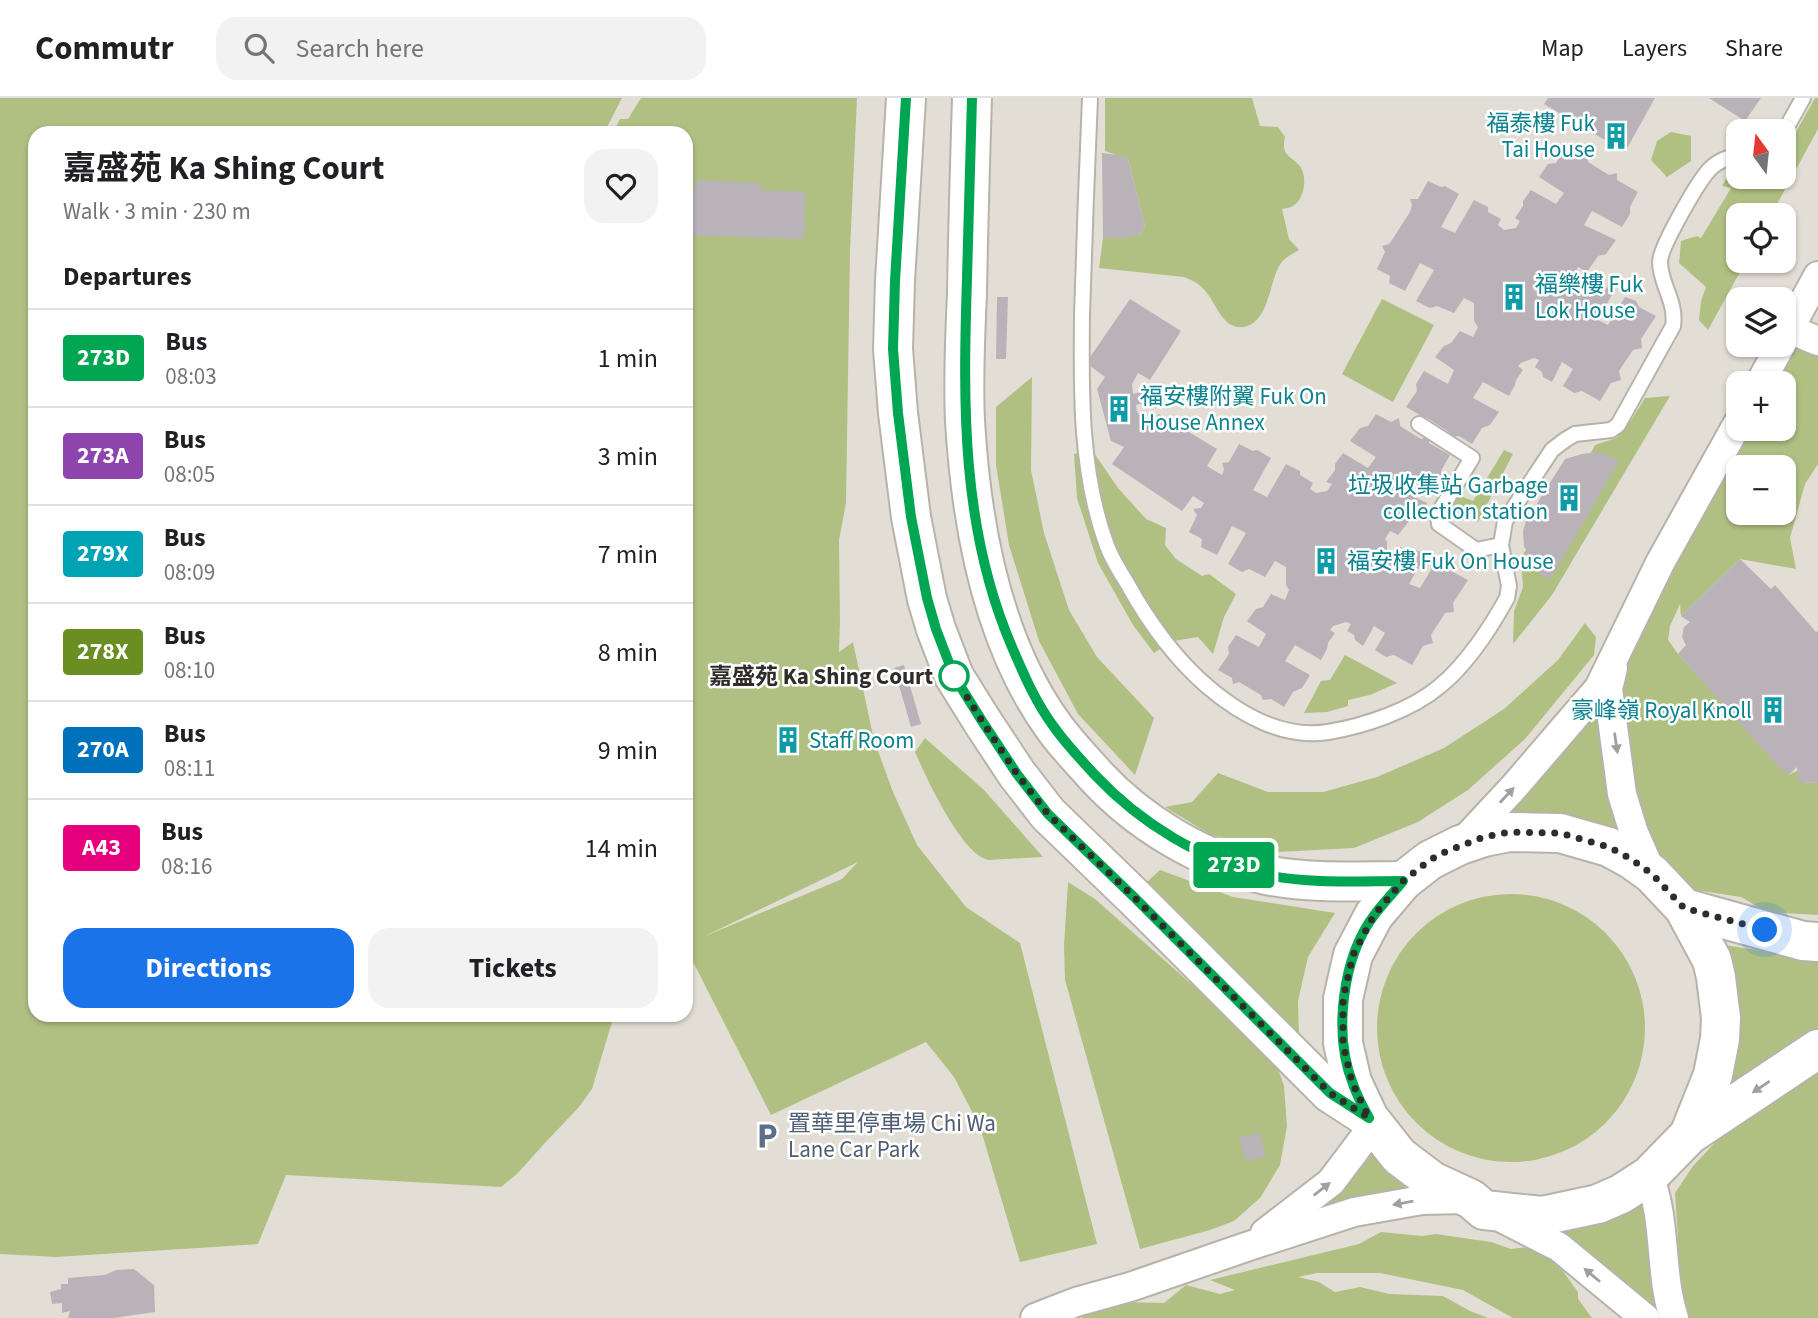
<!DOCTYPE html>
<meta charset="utf-8">
<style>
:root{--surface:#fff;--page:#f2f2f2;--text:#202124;--muted:#757577;--line:#e0e0e0;--accent:#1a73e8}
body{margin:0;font-family:"Source Sans 3","Noto Sans TC",sans-serif;background:var(--page);color:var(--text);height:100vh;display:flex;flex-direction:column;font-size:26px;white-space:nowrap}
*{box-sizing:border-box;margin:0}
p{font-size:23px;color:var(--muted)}
.icon{flex:none;width:38px;height:38px;fill:none;stroke:currentColor;stroke-width:2;stroke-linecap:round;stroke-linejoin:round}
.map{position:relative;flex:1;overflow:hidden}
.panel{position:absolute;left:28px;top:28px;width:665px;height:896px;display:flex;flex-direction:column;background:var(--surface);border-radius:21px;box-shadow:0 2px 5px #0004}
.panel>*{flex:none}
.badge{padding:0 14px;border-radius:5px;font-size:24px;line-height:46px}
.needle{width:46px;rotate:345deg}
.controls{position:absolute;left:1726px;top:21px;display:grid;gap:14px}
.controls a{display:grid;place-items:center;width:70px;height:70px;border-radius:14px;background:var(--surface);box-shadow:0 2px 5px #0004;font-size:35px}
.you{position:absolute;width:35px;height:35px;margin:-18px;border:5px solid #fff;border-radius:50%;background:#1a73e8;box-shadow:0 0 0 10px #1a73e833}
.map>.badge{position:absolute;translate:-50% -50%;box-shadow:0 0 0 4px #fff}
h2{padding:0 35px;font-size:26px;line-height:63px}
.round{display:grid;place-items:center;flex:none;width:74px;height:74px;border-radius:21px;background:var(--page)}
.overview{display:flex;align-items:center;justify-content:space-between;height:119px;padding:0 35px}
h1{font-size:33px;font-weight:700;line-height:52px}
.button{display:flex;gap:14px;margin-top:auto;padding:14px 35px}
.button a{flex:1;height:80px;border-radius:21px;background:var(--accent);color:#fff;font-size:28px;font-weight:700;line-height:80px;text-align:center}
.button a+a{background:var(--page);color:var(--text)}
ul{padding:0;list-style:none}
li{display:flex;align-items:center;gap:21px;height:98px;padding:0 35px;border-top:2px solid var(--line)}
li div{flex:1}
li b{display:block;font-size:26px}
li em{font-style:normal}
li .badge{min-width:77px;font-weight:700;text-align:center}
header{display:flex;align-items:center;gap:42px;box-sizing:border-box;height:98px;padding:0 35px;background:var(--surface);border-bottom:2px solid var(--line)}
header strong{font-size:33px}
nav{display:flex;gap:38px;margin-inline-start:auto;font-size:24px}
.search{width:490px;height:63px;background:var(--page);display:flex;align-items:center;gap:18px;box-sizing:border-box;padding:0 24px;border-radius:21px;color:var(--muted);font-size:26px}
.map>svg:first-child{display:block}
.green{fill:#b0c082;fill-rule:evenodd}
.building{fill:#b9b2b9}
.lines{fill:none;stroke-linecap:round;stroke-linejoin:round}
.lane-casing{stroke:#b7b3aa;stroke-width:18}
.street-casing{stroke:#b7b3aa;stroke-width:32}
.secondary-casing{stroke:#b7b3aa;stroke-width:42}
.lane{stroke:#fff;stroke-width:14}
.street{stroke:#fff;stroke-width:28}
.secondary{stroke:#fff;stroke-width:38}
.oneway{fill:#a1a09f}
.line-casing{stroke:#fff;stroke-width:16}
.line{stroke:#00a651;stroke-width:10}
.walk{stroke:#2f2d2a;stroke-width:7;stroke-dasharray:0 12.6}
.stop-dot{fill:#fff;stroke:#00a651;stroke-width:3.5}
.labels{text-anchor:middle;dominant-baseline:central;stroke-width:5;stroke-linejoin:round;paint-order:stroke}
.culture-label{font-size:23px;fill:#0d838f;stroke:#fff;text-anchor:start}
.stop-label{font-size:23px;font-weight:bold;fill:#2f2d2a;stroke:#fff;text-anchor:end}
.service-label{font-size:23px;fill:#4e5e75;stroke:#fff;text-anchor:start}
</style>
<header>
<strong>Commutr</strong>
<div class="search"><svg class="icon" aria-label="search" viewBox="0 0 24 24"><circle cx="10" cy="10" r="6"/><path d="M15 15l6 6"/></svg>Search here</div>
<nav><a>Map</a><a>Layers</a><a>Share</a></nav>
</header>
<div class="map">
<svg width="1818" height="1220" viewBox="0 0 1818 1220">
<rect width="100%" height="100%" fill="#e3ded5"/>
<g class="green">
<path d="M0 0H622L604 35H35V917H614L592 991 579 1009 544 1046 517 1076 501 1089 286 1077 258 1146 56 1159 0 1156Z"/>
<path d="M641 0H857L850 153 846 405 839 442 840 523 839 554 853 544 874 642 893 694 917 747 966 809 1020 845 1097 1146 1020 1164 980 1029 954 979 926 944 771 1017 686 850V35H613L620 21H628ZM858 764 842 781 703 839Z"/>
<path d="M1105 0H1252L1260 28 1278 29 1285 39C1281 58 1289 56 1299 67 1308 77 1305 101 1293 108 1289 110 1286 110 1282 111L1289 141 1299 152C1292 156 1286 159 1281 165 1269 182 1270 224 1244 229 1223 232 1217 207 1206 194 1200 186 1194 183 1184 179L1099 170 1103 140H1124L1140 136 1145 128 1128 61 1105 53Z"/>
<path d="M1815 0H1818V31L1771 117H1738V163H1746L1708 232 1699 222 1701 203 1706 189 1679 165 1681 143 1697 138 1701 140 1731 90 1722 88 1733 67 1738 68V79H1783V57Z"/>
<path d="M1671 34 1691 38V63L1667 79 1651 62 1657 43Z"/>
<path d="M1382 201 1434 227 1393 304 1342 276Z"/>
<path d="M1806 243 1818 246V366L1805 386 1790 440 1796 471 1740 461 1681 518 1680 506 1670 528 1668 542 1678 556 1789 677 1802 670V684L1818 685V817L1767 814 1741 799 1689 791 1649 769 1484 739 1599 590 1709 382 1737 304 1738 331H1783V285H1757ZM1738 369H1783V415H1738Z"/>
<path d="M1032 279 1031 372 1044 435 1069 512 1097 559 1154 620 1135 677 1078 616 1039 543 1009 447 996 367V309Z"/>
<path d="M1670 298 1552 497 1513 546 1514 513 1523 489 1521 459 1577 382 1595 347 1616 340 1632 321 1645 300Z"/>
<path d="M1092 352 1118 390 1146 421 1166 430 1165 447 1176 461 1202 478 1209 476 1236 496 1224 519 1213 556 1198 539 1173 543 1154 555 1133 527 1098 465 1077 400 1074 356Z"/>
<path d="M1504 352 1513 356 1478 424 1452 411 1450 401 1456 396 1473 403Z"/>
<path d="M1585 525 1596 539 1594 557 1525 641 1468 692 1418 724 1354 750 1278 754 1211 737 1165 709 1192 704 1218 675 1268 694H1323L1377 679 1444 650 1504 611 1558 562Z"/>
<path d="M1345 557 1397 585 1370 597 1348 602V608L1327 614 1304 615 1321 583 1330 582Z"/>
<path d="M925 640 984 692 1043 759 988 762C961 756 926 679 915 654Z"/>
<path d="M1160 772 1233 799 1335 815 1308 859 1298 903 1299 939 1147 784Z"/>
<path d="M1068 784 1095 801 1274 959 1284 988 1287 1028 1280 1067 1260 1100 1234 1123 1210 1132 1140 1151 1065 882 1064 848Z"/>
<circle cx="1511" cy="930" r="134"/>
<path d="M1718 846 1783 856 1818 859V941L1728 987 1740 934 1734 884Z"/>
<path d="M1818 967V1220H1651L1548 1142 1689 1037 1660 1112 1667 1167 1678 1140 1675 1095 1693 1068 1725 1034Z"/>
<path d="M1374 1027 1471 1101 1263 1137Z"/>
<path d="M1381 1134 1422 1138 1436 1136 1491 1144 1511 1151 1536 1148 1562 1172 1578 1194V1201L1592 1220H1513L1463 1192 1380 1175H1317L1298 1179 1319 1184 1335 1194 1360 1189 1389 1196 1443 1198 1470 1213 1488 1220H1080L1119 1204 1164 1205 1186 1187 1220 1196 1235 1192 1210 1182 1359 1146Z"/>
</g>
<g class="building">
<path d="M1548 0H1655L1625 54 1544 6Z"/>
<path d="M1709 0H1761L1745 23Z"/>
<path d="M1564 52 1579 60 1587 57 1588 64 1609 77 1617 75V82L1638 94 1630 109V116L1622 129 1592 113 1584 127 1616 142 1606 156 1598 158 1587 174 1578 169 1574 178 1576 181 1575 188 1583 193 1589 186 1598 191 1604 188 1614 193 1598 222 1608 227 1625 199 1636 203 1639 209 1656 218 1641 241 1642 250 1633 252 1619 273 1621 282 1611 285 1600 303 1582 293 1574 295 1563 288 1573 271 1562 264 1552 284 1543 279 1542 274 1535 269 1539 262 1534 260 1521 265 1518 268 1523 272 1516 282 1515 287 1509 298 1483 284 1473 300 1499 314 1490 327 1482 330 1472 346 1459 338 1451 339 1449 334 1427 320 1421 323 1420 317 1406 309 1417 293 1416 286 1424 273 1448 286 1454 272 1435 259 1444 248 1451 245 1460 233 1473 239 1478 229 1474 223V205L1464 200 1454 215 1437 208 1430 210 1416 203 1434 172 1420 165 1405 193 1389 185 1390 178 1377 171 1385 154 1382 148 1389 146 1392 142 1410 114 1412 107 1410 101H1418L1428 83 1441 89 1445 88 1459 96 1441 129 1455 135 1474 102 1488 109V114L1501 121 1498 127 1504 132 1516 130 1520 123 1515 120 1523 108V103L1531 92 1556 106 1564 95 1539 79 1548 66 1556 65Z"/>
<path d="M1102 55 1119 57 1128 61 1145 128 1140 136 1129 140H1103Z"/>
<path d="M697 82 759 85 761 92 805 94 804 141 686 137V89L695 90Z"/>
<path d="M997 199H1008L1006 261H996Z"/>
<path d="M1130 201 1181 233 1150 282 1138 275 1132 286 1133 296 1149 292 1153 294 1154 300 1152 302 1136 307 1137 314 1149 327 1159 316 1217 351 1207 368 1222 377 1224 371 1222 365 1229 364 1239 346 1253 353 1257 352 1271 360 1253 392 1267 399 1286 366 1300 373V377L1313 385 1310 391 1316 395 1327 393 1332 386 1326 384 1335 372V366L1343 355 1368 370 1376 359 1350 343 1360 330 1368 328 1376 316 1391 324 1399 320 1400 328 1421 341 1429 338V345L1450 357 1441 373V380L1434 393 1404 377 1396 390 1427 405 1418 420 1410 422 1398 437 1390 433 1385 441 1387 444V452L1395 456 1400 449 1410 454 1416 452 1426 457 1409 486 1420 490 1437 462 1448 467 1451 473 1468 482 1453 505 1454 514 1445 515 1431 537 1433 545 1423 548 1412 567 1394 557 1386 559 1375 552 1385 535 1374 528 1363 548 1355 542 1354 537 1347 533 1351 526 1346 524 1333 528 1330 532 1335 535 1328 545 1327 551 1321 562 1295 547 1285 563 1310 577 1302 590 1293 594 1284 609 1271 601 1263 602 1261 597 1239 584 1233 586 1232 580 1218 572 1229 556 1228 549 1236 537 1259 549 1266 536 1247 523 1256 511 1263 509 1271 496 1285 502 1289 492 1286 487V469L1275 463 1265 479 1249 471 1242 474 1228 466 1246 435 1232 428 1217 457 1201 449 1202 441 1189 434 1197 417 1193 411 1201 410 1204 405 1193 398 1182 413 1112 366 1124 349 1111 343 1097 291 1105 279 1086 265Z"/>
<path d="M1599 354 1619 363 1550 482 1537 474 1524 448 1523 433 1526 423 1565 361 1582 356Z"/>
<path d="M1740 461 1771 491 1775 487 1816 534 1818 533V685L1798 684 1797 669 1789 677 1780 670 1678 556 1686 547 1682 539 1684 529 1690 524 1681 518Z"/>
<path d="M904 567 921 626 911 629 894 570Z"/>
<path d="M796 631 797 652H780L779 632Z"/>
<path d="M1259 1034 1266 1058 1246 1063 1239 1040Z"/>
<path d="M134 1171 154 1187 155 1214 114 1220H68L70 1213 62 1215V1205L52 1206 50 1194 61 1191V1186H68V1180L105 1177 116 1172Z"/>
</g>
<g class="lines">
<defs>
<g id="lane">
<path d="M1090 0C1087 72 1084 145 1082 217 1081 294 1080 375 1107 448 1112 461 1120 474 1127 485 1149 525 1174 560 1208 589 1241 617 1284 641 1328 634 1365 628 1412 612 1440 588 1466 567 1491 529 1507 500L1509 488 1501 447 1505 423 1552 352 1565 342 1575 336 1611 332 1618 327 1673 228C1677 204 1660 186 1660 164 1660 149 1698 84 1709 72 1717 63 1727 60 1738 57"/>
<path d="M1783 36 1803 0"/>
<path d="M1419 326 1472 360 1438 416 1439 426 1476 452 1501 447"/>
</g>
<g id="street">
<path d="M1789 231 1818 243"/>
<path d="M1783 242 1818 178"/>
<path d="M1760 285 1781 247"/>
<path d="M1613 570 1608 591 1622 696 1634 735 1652 776"/>
<path d="M1460 747 1514 689 1599 590 1660 465 1738 325"/>
<path d="M1649 1078C1667 1124 1659 1174 1674 1220"/>
<path d="M1502 1120 1559 1149 1645 1220"/>
<path d="M1265 1135 1331 1084 1374 1027"/>
<path d="M1035 1220 1076 1204 1130 1189 1249 1148 1354 1114 1422 1102 1465 1101"/>
</g>
<g id="secondary">
<path d="M906 0 895 183 893 251 898 315 911 419 927 501 936 531 954 578 982 623 1017 676 1048 716 1135 800 1330 995 1367 1019"/>
<path d="M972 0C970 65 968 130 967 196 965 238 963 280 965 323 971 425 992 544 1054 629 1066 646 1081 661 1095 677 1139 725 1202 763 1266 777 1311 786 1358 783 1403 783"/>
<path d="M1684 810 1803 843 1818 844"/>
<path d="M1689 1037 1713 977 1720 941 1721 920 1716 879 1712 862 1684 810 1652 776 1631 761 1609 749 1560 735 1509 734 1484 739 1460 747 1430 762 1403 783 1374 817 1353 857 1343 901V945L1352 984 1369 1020 1399 1058 1432 1083 1471 1101 1484 1112 1542 1118 1598 1106 1621 1096 1649 1078 1689 1037 1818 951"/>
</g>
</defs>
<use href="#lane" class="lane-casing"/>
<use href="#street" class="street-casing"/>
<use href="#secondary" class="secondary-casing"/>
<use href="#lane" class="lane"/>
<use href="#street" class="street"/>
<use href="#secondary" class="secondary"/>
</g>
<defs><path id="oneway-solid" d="M-6-.8H1V-3.2L6.5 0L1 3.2V.8H-6Z" transform="scale(1.75)"/></defs>
<g class="oneway">
<use href="#oneway-solid" transform="translate(1616 645) rotate(82)"/>
<use href="#oneway-solid" transform="translate(1507 697) rotate(-47)"/>
<use href="#oneway-solid" transform="translate(1761 989) rotate(146)"/>
<use href="#oneway-solid" transform="translate(1322 1091) rotate(-38)"/>
<use href="#oneway-solid" transform="translate(1403 1105) rotate(170)"/>
<use href="#oneway-solid" transform="translate(1592 1177) rotate(-140)"/>
</g>
<g class="lines">
<defs>
<path id="line" d="M906 0 895 183 893 251 898 315 911 419 927 500 936 531 954 578 982 623 1017 676 1048 716 1135 800 1330 995 1369 1020C1363 1009 1357 998 1353 986 1333 936 1342 859 1375 816 1384 804 1394 794 1403 783 1358 783 1311 786 1266 777 1202 763 1140 725 1095 677 1081 662 1066 646 1054 629 1036 605 1024 577 1012 549 961 431 963 306 967 180 969 120 970 60 972 0"/>
</defs>
<use href="#line" class="line-casing"/>
<use href="#line" class="line"/>
<path class="walk" d="M954 578 982 623 1017 676 1048 716 1135 800 1330 995 1369 1020 1352 984 1343 946V901L1353 857 1374 817 1403 783 1430 762 1445 754 1484 739 1509 734 1560 735 1609 749 1631 761 1652 776 1684 810 1765 832"/>
</g>
<defs>
<symbol id="building-bare" viewBox="-9 -9 18 18"><path d="M-4-6H4V6H1V3H-1V6H-4ZM-2.5-4.3h1.7v1.8h-1.7ZM.8-4.3h1.7v1.8H.8ZM-2.5-1h1.7V.8h-1.7ZM.8-1h1.7V.8H.8Z" fill="#0f9aa8" stroke="#fff" stroke-width="2.5" paint-order="stroke"/></symbol>
<symbol id="parking-bare" viewBox="-9 -9 18 18"><path d="M-3.5-5.5H1a3.5 3.5 0 0 1 0 7H-1V5.5H-3.5ZM-1-3.4V-.6H.8a1.4 1.4 0 0 0 0-2.8Z" fill="#5c6f8a" stroke="#fff" stroke-width="2.5" paint-order="stroke"/></symbol>
</defs>
<g fill-rule="evenodd">
<use href="#building-bare" x="1597" y="19" width="38" height="38"/>
<use href="#building-bare" x="1495" y="180" width="38" height="38"/>
<use href="#building-bare" x="1100" y="292" width="38" height="38"/>
<use href="#building-bare" x="1550" y="381" width="38" height="38"/>
<use href="#building-bare" x="1307" y="444" width="38" height="38"/>
<use href="#building-bare" x="1754" y="593" width="38" height="38"/>
<use href="#building-bare" x="769" y="623" width="38" height="38"/>
<use href="#parking-bare" x="748" y="1019" width="38" height="38"/>
</g>
<circle class="stop-dot" cx="954" cy="578" r="14"/>
<g class="labels">
<g class="culture-label">
<text x="1595" y="25" text-anchor="end">福泰樓 Fuk<tspan x="1595" dy="26">Tai House</tspan></text>
<text x="1535" y="186">福樂樓 Fuk<tspan x="1535" dy="26">Lok House</tspan></text>
<text x="1140" y="298">福安樓附翼 Fuk On<tspan x="1140" dy="26">House Annex</tspan></text>
<text x="1548" y="387" text-anchor="end">垃圾收集站 Garbage<tspan x="1548" dy="26">collection station</tspan></text>
<text x="1347" y="463">福安樓 Fuk On House</text>
<text x="1752" y="612" text-anchor="end">豪峰嶺 Royal Knoll</text>
<text x="809" y="642">Staff Room</text>
</g>
<g class="stop-label">
<text x="933" y="578">嘉盛苑 Ka Shing Court</text>
</g>
<g class="service-label">
<text x="788" y="1025">置華里停車場 Chi Wa<tspan x="788" dy="26">Lane Car Park</tspan></text>
</g>
</g>
</svg>
<div class="controls">
<a><svg class="needle" viewBox="-14 -14 28 28"><path d="M0-13l5 13h-10z" fill="#e53935"/><path d="M0 13l5-13h-10z" fill="#757577"/></svg></a>
<a><svg class="icon" aria-label="locate" viewBox="0 0 24 24"><circle cx="12" cy="12" r="6"/><path d="M12 2v4M12 18v4M2 12h4M18 12h4"/></svg></a>
<a><svg class="icon" aria-label="layers" viewBox="0 0 24 24"><path d="M12 4l9 5-9 5-9-5zM3 14l9 5 9-5"/></svg></a>
<a>+</a>
<a>−</a>
</div>
<div class="you" style="left:1765px;top:832px"></div>
<b class="badge" style="left:1234px;top:767px;background:#00a651;color:#fff">273D</b>
<section class="panel">
<div class="overview"><div><h1>嘉盛苑 Ka Shing Court</h1><p>Walk · 3 min · 230 m</p></div><a class="round"><svg class="icon" aria-label="heart" viewBox="0 0 24 24"><path d="M12 20l-8-8c-3-5 5-10 8-4 3-6 11-1 8 4z"/></svg></a></div>
<h2>Departures</h2>
<ul>
<li><span class="badge" style="background:#00a651;color:#fff">273D</span><div><b>Bus</b><p>08:03</p></div><em>1 min</em></li>
<li><span class="badge" style="background:#8e44ad;color:#fff">273A</span><div><b>Bus</b><p>08:05</p></div><em>3 min</em></li>
<li><span class="badge" style="background:#00a3b4;color:#fff">279X</span><div><b>Bus</b><p>08:09</p></div><em>7 min</em></li>
<li><span class="badge" style="background:#6b8e23;color:#fff">278X</span><div><b>Bus</b><p>08:10</p></div><em>8 min</em></li>
<li><span class="badge" style="background:#0072bc;color:#fff">270A</span><div><b>Bus</b><p>08:11</p></div><em>9 min</em></li>
<li><span class="badge" style="background:#e6007e;color:#fff">A43</span><div><b>Bus</b><p>08:16</p></div><em>14 min</em></li>
</ul>
<div class="button"><a>Directions</a><a>Tickets</a></div>
</section>
</div>
